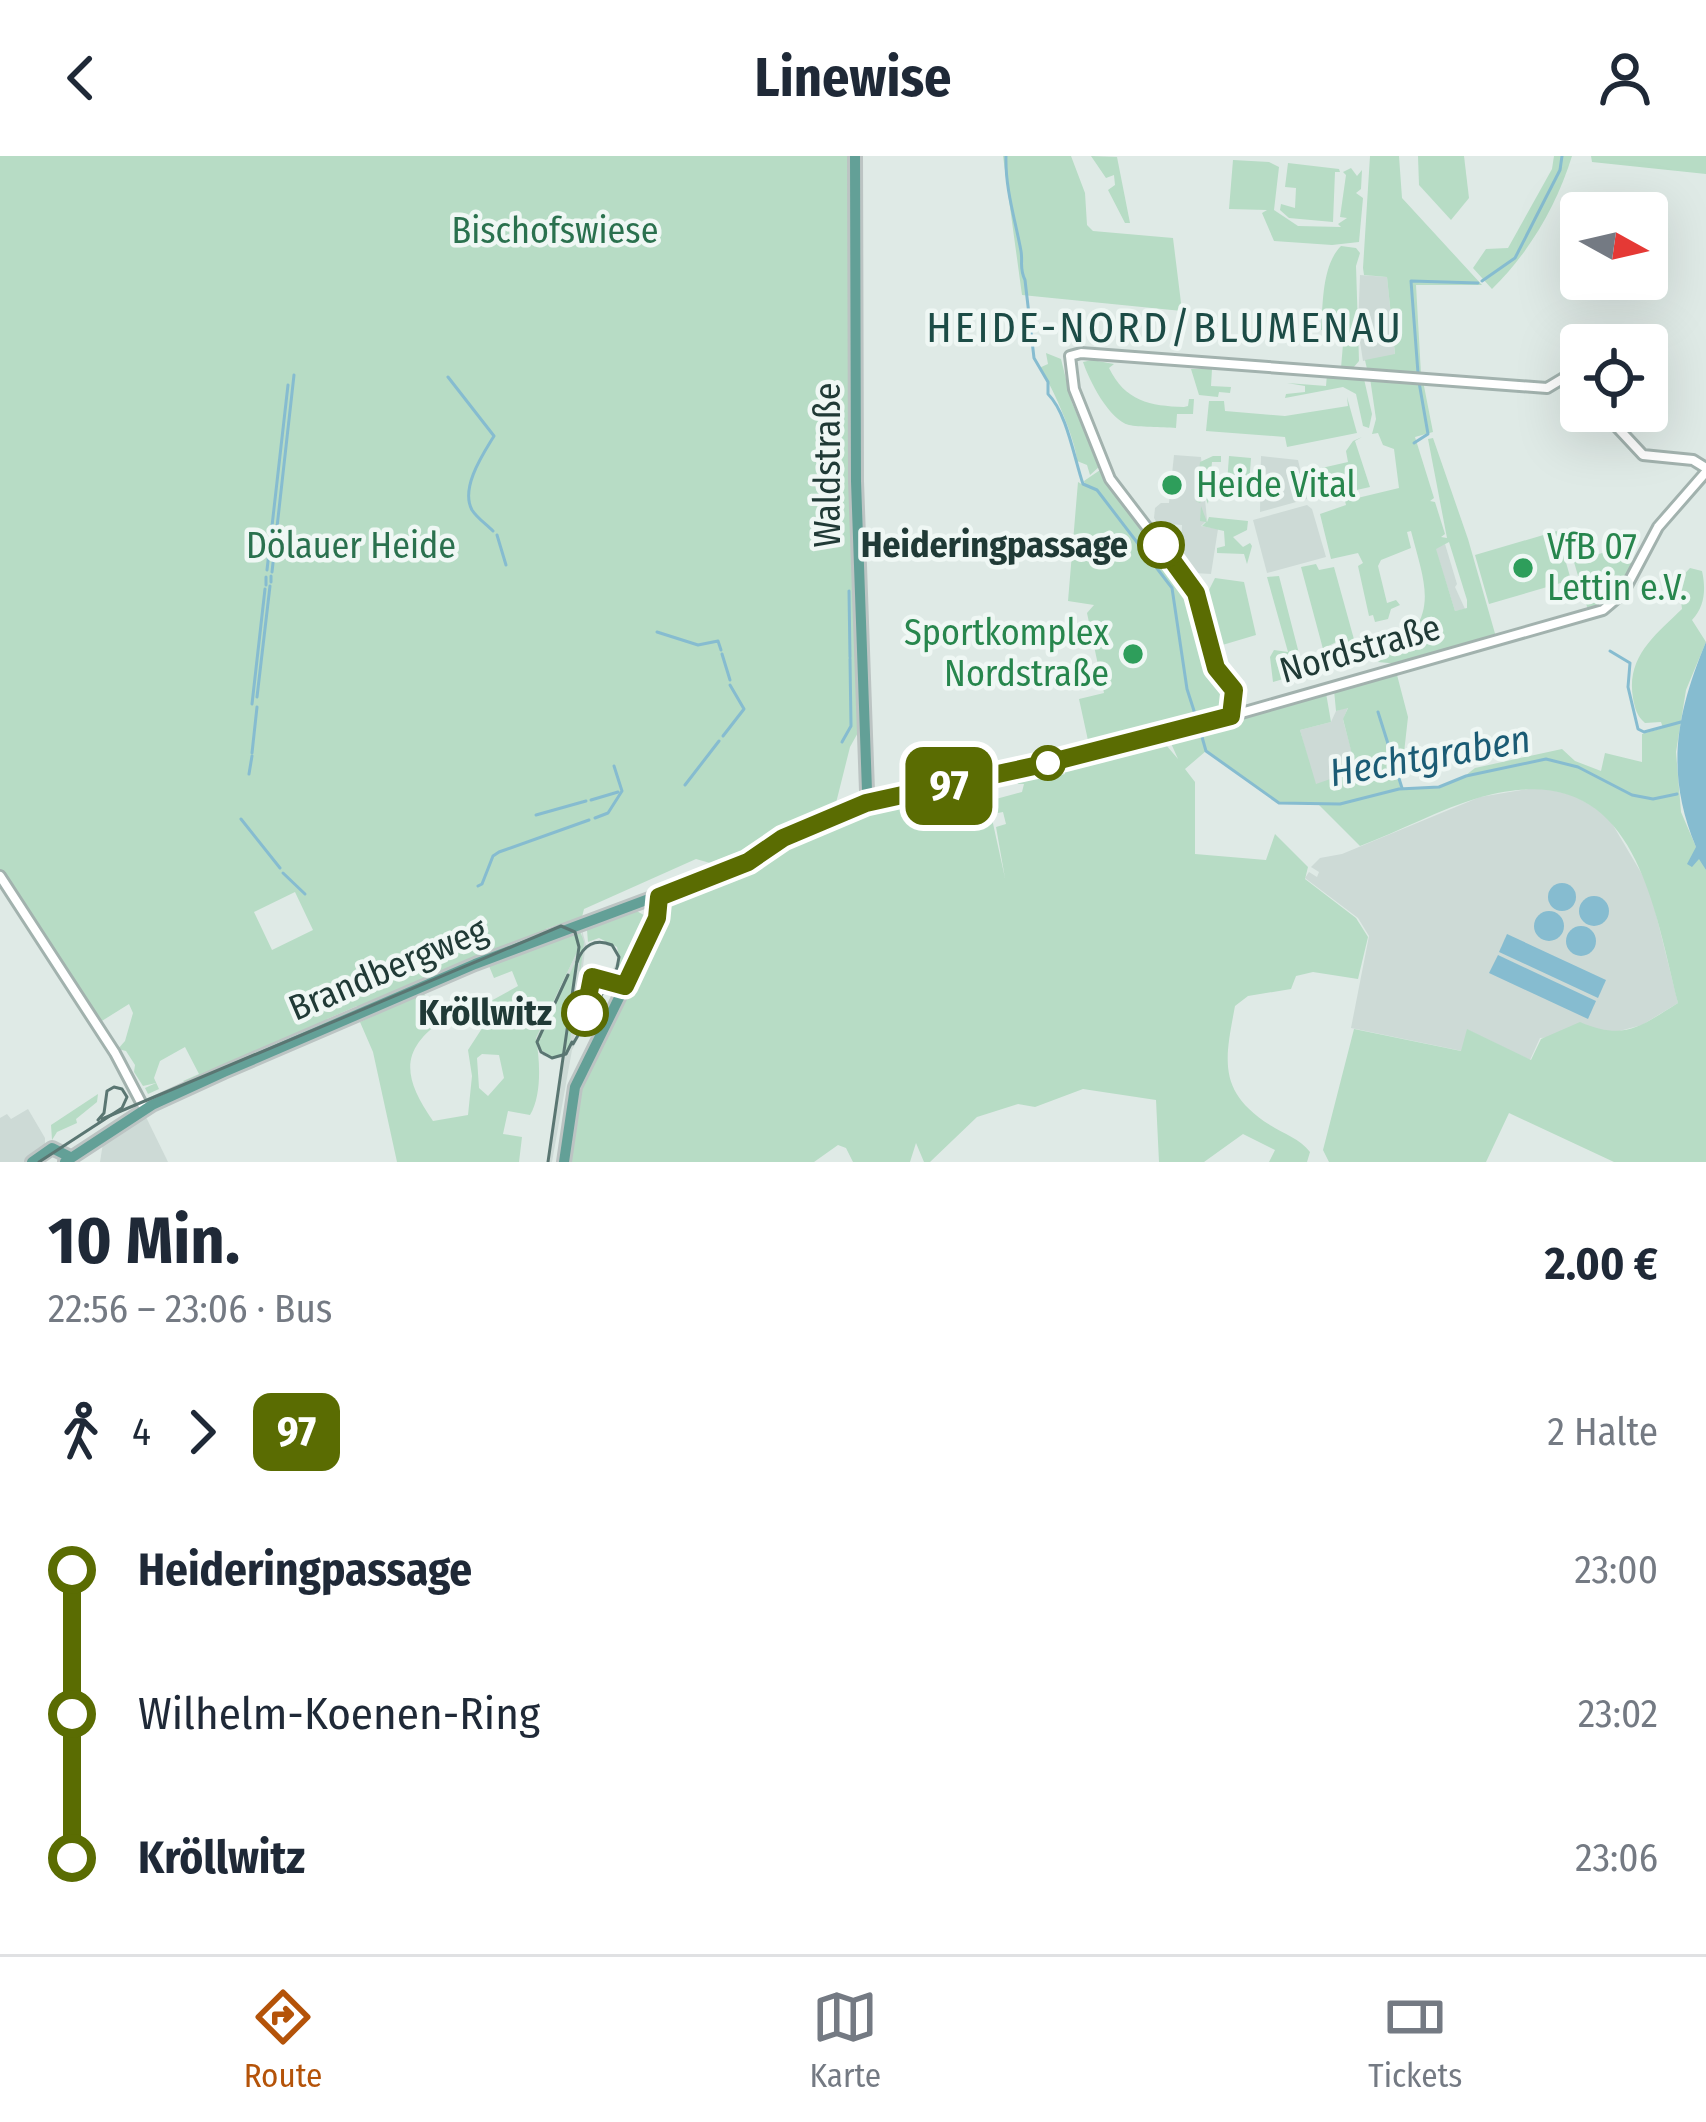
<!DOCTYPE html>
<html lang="de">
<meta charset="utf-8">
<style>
:root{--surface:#fff;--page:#f6f6f7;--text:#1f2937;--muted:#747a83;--line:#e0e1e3;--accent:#b45309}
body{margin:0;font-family:"Fira Sans Condensed",sans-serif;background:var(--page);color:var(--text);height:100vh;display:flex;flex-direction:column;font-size:45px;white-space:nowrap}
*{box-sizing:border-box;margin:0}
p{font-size:39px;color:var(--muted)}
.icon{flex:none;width:66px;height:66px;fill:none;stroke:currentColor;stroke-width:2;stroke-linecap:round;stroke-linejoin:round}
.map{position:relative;height:1006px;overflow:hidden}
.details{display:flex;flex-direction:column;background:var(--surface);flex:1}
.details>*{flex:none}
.badge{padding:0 24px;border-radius:18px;font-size:42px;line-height:78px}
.needle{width:78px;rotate:98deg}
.tools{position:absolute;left:1560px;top:36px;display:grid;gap:24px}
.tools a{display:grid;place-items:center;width:108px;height:108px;border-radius:12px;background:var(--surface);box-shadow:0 12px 48px #0002;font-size:60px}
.map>.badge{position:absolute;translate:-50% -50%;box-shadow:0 0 0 6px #fff}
.legs{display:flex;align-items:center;gap:18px;height:132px;padding:0 48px;font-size:39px}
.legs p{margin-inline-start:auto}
.headline{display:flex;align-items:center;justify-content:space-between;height:204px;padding:0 48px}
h1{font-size:66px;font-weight:700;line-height:90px}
ul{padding:0 48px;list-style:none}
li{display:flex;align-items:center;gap:42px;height:144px;font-size:45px}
li i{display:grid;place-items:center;width:18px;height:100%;margin:0 15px;background:currentColor}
li i::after{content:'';width:30px;height:30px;margin:-15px;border:9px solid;border-radius:50%;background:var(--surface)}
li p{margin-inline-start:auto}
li:first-child i{background:linear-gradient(#0000 50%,currentColor 0)}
li:last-child i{background:linear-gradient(currentColor 50%,#0000 0)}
header{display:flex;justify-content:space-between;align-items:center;height:156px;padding:0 48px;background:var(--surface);font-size:54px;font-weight:700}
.tab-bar{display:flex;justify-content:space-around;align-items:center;height:168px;border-top:3px solid var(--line);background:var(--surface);font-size:33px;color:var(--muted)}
.tab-bar a{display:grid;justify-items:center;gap:6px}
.tab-bar .active{color:var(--accent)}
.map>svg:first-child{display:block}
.built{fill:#cddad6;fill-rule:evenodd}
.green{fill:#b7dcc5;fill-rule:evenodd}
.water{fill:#86bcd0}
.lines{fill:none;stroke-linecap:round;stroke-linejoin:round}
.stream{stroke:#86bcd0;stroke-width:3}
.minor-casing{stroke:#a2b2ae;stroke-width:14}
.major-casing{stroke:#bcc4c3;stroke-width:16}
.minor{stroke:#fff;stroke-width:8}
.major{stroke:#63a097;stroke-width:10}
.tram{stroke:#5a7672;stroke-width:3}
.line-1-casing{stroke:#fff;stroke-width:27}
.line-1{stroke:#5a6c02;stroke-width:18}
.leisure-dot{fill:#2e9e5b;stroke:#eff7f4;stroke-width:4.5}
.stop-1-dot{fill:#fff;stroke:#5a6c02;stroke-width:6}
.labels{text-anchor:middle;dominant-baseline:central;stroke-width:9;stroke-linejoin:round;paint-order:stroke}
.park-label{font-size:36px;fill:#2a714e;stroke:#eff7f4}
.street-label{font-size:36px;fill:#203a36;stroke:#eff7f4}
.leisure-label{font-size:36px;fill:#27864d;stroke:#eff7f4;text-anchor:start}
.stop-label{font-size:36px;font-weight:bold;fill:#203a36;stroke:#eff7f4;text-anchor:end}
.water-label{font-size:39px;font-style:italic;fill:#1b5c75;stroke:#eff7f4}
.quarter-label{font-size:42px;letter-spacing:3px;fill:#1c4c46;stroke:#eff7f4}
</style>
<header><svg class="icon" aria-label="back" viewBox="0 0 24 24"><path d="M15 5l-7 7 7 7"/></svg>Linewise<svg class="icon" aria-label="person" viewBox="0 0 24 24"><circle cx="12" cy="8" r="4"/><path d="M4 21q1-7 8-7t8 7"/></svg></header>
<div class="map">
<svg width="1706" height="1006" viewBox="0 0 1706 1006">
<rect width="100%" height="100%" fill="#dfeae6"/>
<g class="built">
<path d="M1360 119 1387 121 1395 199 1363 205 1358 173Z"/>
<path d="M1174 299 1201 301 1207 364 1201 370 1218 373 1211 418 1194 417 1181 401 1182 369 1157 367 1154 362 1155 352 1161 347H1169Z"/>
<path d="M1261 300 1298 304 1307 343 1260 356Z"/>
<path d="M1307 349 1312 353 1326 401 1267 417 1253 364Z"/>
<path d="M1445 388 1457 428 1455 431 1465 453 1455 455 1435 392Z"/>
<path d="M1348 551 1343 564 1357 615 1315 629 1300 574 1331 566 1336 555Z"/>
<path d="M1540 631 1575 640 1607 659 1649 730 1678 847 1642 869 1608 878 1540 882 1530 904 1468 874 1462 895 1351 872 1369 780 1358 762 1305 722 1309 716 1317 721 1319 716 1311 711 1320 702 1342 698 1480 641Z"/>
<path d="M582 774 586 789 606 785 619 796 620 806 572 894 552 1006H547L564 902 543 900 536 882 577 796 575 777 581 786 580 793ZM598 787 613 791 618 804 574 885 585 794ZM576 806 565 897 552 901 539 891 538 881Z"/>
<path d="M28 953 45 982V993L30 1006H0V962L7 958 11 963Z"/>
<path d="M145 959 168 1006H100L103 987Z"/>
</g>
<g class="green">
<path d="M0 0H853L860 573 850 591 833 659 710 707 696 703 584 753 582 761 594 759C574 768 563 766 546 773V776L379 842 380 847 360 855 357 850 327 863 326 870 315 874 313 871 189 929 183 925 199 918 185 891 160 905 154 922 159 933 148 938 145 932 156 927 143 930 134 916 135 909 126 895 118 893 125 885 133 857 129 848 97 868 0 719ZM295 736 313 774 272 794 254 756Z"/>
<path d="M1003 0H1071L1085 37 1087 69 1093 75 1173 82 1182 155 1022 139Z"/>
<path d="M1091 0 1117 1 1130 67H1125L1108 34 1115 29 1114 19 1106 22Z"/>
<path d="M1370 0H1399L1402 42 1482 129H1416L1421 218 1367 213 1365 204 1395 198 1387 121 1364 119 1363 112Z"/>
<path d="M1418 0H1464L1469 42 1451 64 1419 29Z"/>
<path d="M1554 0H1572C1557 49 1529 97 1492 133L1473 112 1486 93 1508 92 1552 13Z"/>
<path d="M1591 0H1706V18L1592 6Z"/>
<path d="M1233 4 1269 6 1279 11 1274 54 1298 70 1341 71 1338 68 1347 62 1340 61 1346 19 1343 16 1351 12 1357 20 1362 14 1361 33 1356 37 1363 42 1359 86 1332 89 1274 85 1262 57 1267 54 1229 53Z"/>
<path d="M1288 7 1339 13 1340 16H1335L1333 66 1289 62 1280 54 1281 48 1295 52 1296 32 1285 31Z"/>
<path d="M1341 90 1356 92 1360 97 1356 110 1359 205 1353 212H1341L1344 176 1321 174C1323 147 1322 109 1341 90Z"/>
<path d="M1046 197 1061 203 1072 247 1100 310 1090 319 1087 309 1077 305C1077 287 1051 225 1039 212L1048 208Z"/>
<path d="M1092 204 1114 208 1109 212C1125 245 1150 250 1184 251L1188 250 1189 243H1194L1193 258H1177L1176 272C1162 271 1138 271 1129 269 1109 264 1089 224 1083 206Z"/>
<path d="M1191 213H1212L1211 230 1231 231 1230 237 1219 236 1218 241 1199 239Z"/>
<path d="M1327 218 1364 223 1372 258 1369 272 1363 270 1356 238 1343 231 1285 242 1286 238 1305 236V230L1287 227 1326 230Z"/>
<path d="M1370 222 1423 225 1433 276 1415 281 1434 342 1430 345 1435 346 1445 378 1441 381 1447 382 1428 283 1433 282 1468 383 1496 481 1399 508 1378 506C1443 465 1426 433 1411 375L1407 376 1411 392 1381 404 1378 410 1387 447 1396 444 1400 449 1391 453 1388 463 1375 466 1373 459 1369 460 1358 410 1363 407 1358 397 1331 403 1320 358 1346 349 1345 345 1399 332 1394 293 1383 289 1378 277 1372 278 1376 263ZM1449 386 1467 444V452L1455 455 1436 393Z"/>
<path d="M1347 241 1357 277 1287 291 1285 281 1206 275 1209 245H1224L1225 255 1285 260 1348 250Z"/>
<path d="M1362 281 1355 285 1370 331 1312 344 1304 316 1348 306 1346 295 1353 285Z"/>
<path d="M1213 300H1221V306H1212L1208 348 1205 340 1200 347 1196 345 1200 306Z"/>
<path d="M1229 300 1251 302 1248 343 1226 341Z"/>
<path d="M1103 312 1197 447 1211 508 1228 532 1225 557 1089 589 1079 543 1104 537 1087 457 1094 449 1068 445 1078 326 1085 330 1084 325Z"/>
<path d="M1201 350 1207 366 1209 361 1248 365 1247 374 1233 381 1243 391 1250 387 1252 390 1247 408 1244 398 1217 397V392L1225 390 1224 375 1202 370 1206 366 1200 365Z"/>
<path d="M1557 375 1571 424 1489 448 1475 399Z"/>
<path d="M1627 389 1633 407 1620 434 1588 454 1574 406Z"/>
<path d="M1316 408 1319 414 1334 411 1355 487 1340 484 1323 493 1301 411Z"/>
<path d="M1690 412 1702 415C1706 433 1705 450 1692 464L1706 486 1686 534 1676 596 1681 656 1706 714V1006H1614L1509 957 1486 1006H1329L1323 994 1354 873 1461 895 1467 873 1531 904 1541 883 1580 866C1625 885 1639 871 1678 847 1651 737 1632 599 1481 641 1440 653 1400 675 1360 690L1319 649 1279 647 1206 595 1185 613 1195 626V698L1266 704 1275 678 1308 711 1305 723 1356 762 1368 781 1358 823 1313 816 1296 820 1291 833 1248 840 1235 850C1225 904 1217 935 1270 969 1284 978 1300 983 1310 996L1307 1006H1269L1275 994 1243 978 1204 1006H1159L1156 944 1083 933 1035 951 1018 948 977 961 930 1006H924L916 987 910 1006H853L846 992 838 989 814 1006H565L573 939 657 776 666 747 681 741 685 735 781 685 866 649 983 622 1005 722 996 671 1006 668 1003 656 993 658 989 639 994 638 996 643 1022 636 1024 628H1018L1017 621 1024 626 1030 622 1029 615 1041 613 1045 623 1065 618 1063 603 1161 583 1178 603 1170 585 1175 578 1326 537 1331 566 1300 574 1316 628 1356 614 1343 563 1348 552 1336 555 1334 534 1396 515 1408 561 1400 633 1439 631 1461 623 1475 612 1562 593 1575 605 1601 615 1605 597 1642 606V578L1663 572 1661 566 1645 567C1637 560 1635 553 1633 542 1626 501 1655 479 1682 453L1680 437 1674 429Z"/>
<path d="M1279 420 1304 517 1273 526 1270 501 1274 494 1288 496 1267 421Z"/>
<path d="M1215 422 1244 426 1256 479 1219 490 1207 438Z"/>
<path d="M648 748 635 754 649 762 616 826 611 824 620 806 617 791 599 782 588 786 587 774Z"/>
<path d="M580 775 584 786 580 819 578 780 577 796 536 882C540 905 542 939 530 959L508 955 503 978 522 981 519 1006H397L373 896 360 866 423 837 447 861C399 893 402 920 433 965L468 959 472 920 468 894 488 863 489 846 518 830 512 815 494 822 489 810ZM482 898 499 899 504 922 488 940 479 932 477 902Z"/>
<path d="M577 803 567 863 572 865 570 889 565 898 552 901 540 893 538 884 542 882 538 881Z"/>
<path d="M98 938 97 946 76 963 77 967 57 976 52 984 51 969Z"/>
</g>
<g class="water">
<path d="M1706 486V714L1699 703 1692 711 1687 708 1696 691C1665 617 1676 558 1706 486Z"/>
<circle cx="1562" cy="741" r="14"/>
<circle cx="1594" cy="755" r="15"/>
<circle cx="1549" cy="770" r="15"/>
<circle cx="1581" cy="785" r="15"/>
<path d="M1507 778 1606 824 1598 842 1499 796Z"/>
<path d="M1498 799 1596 845 1588 863 1489 817Z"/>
</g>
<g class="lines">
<g class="stream">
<path d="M1006 0C1005 32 1015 63 1021 95 1023 107 1019 112 1025 124L1034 202 1048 226V238C1067 257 1074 302 1083 328L1097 334 1172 432 1187 533 1196 561"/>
<path d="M1482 125 1515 102 1560 14 1562 0"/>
<path d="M1418 217 1411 125 1478 127"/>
<path d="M448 221 494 280C483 298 460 332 472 354 477 362 486 368 493 375"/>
<path d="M1414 287 1428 278 1419 226"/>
<path d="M497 379 506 409"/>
<path d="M267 414 288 229"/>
<path d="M272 416 294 219"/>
<path d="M271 426V420"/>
<path d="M266 429V421"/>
<path d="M849 435 850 501"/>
<path d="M657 476 698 489 718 485 721 494"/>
<path d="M1610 495 1630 507 1628 531 1638 573 1644 576 1681 566"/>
<path d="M722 498 730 524"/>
<path d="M257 541 270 430"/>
<path d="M252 548 265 433"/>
<path d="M1378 556 1402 632"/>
<path d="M1200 574 1206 595 1279 647 1340 648 1399 633 1439 631 1466 620 1546 603 1578 611 1632 639 1653 643 1677 638"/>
<path d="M723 580 744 553 730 529"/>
<path d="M842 586 851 570 850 503"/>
<path d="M252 597 257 551"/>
<path d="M249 618 252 600"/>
<path d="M685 629 719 585"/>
<path d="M591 644 618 636"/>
<path d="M536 659 586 645"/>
<path d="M595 662 608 657 622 635 614 610"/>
<path d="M241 663 280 712"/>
<path d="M283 717 305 738"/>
<path d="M478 730 482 728 493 700 499 696 589 664"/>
</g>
<defs>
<g id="minor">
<path d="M1602 255 1643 299 1693 304 1706 312"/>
<path d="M1231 560 1234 534 1216 512 1191 429 1110 323 1074 233 1070 200 1081 197 1547 232 1567 220 1581 232"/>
<path d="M878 644 1164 579 1603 454 1623 437 1658 371 1706 316"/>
<path d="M0 720 115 897 145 954"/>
</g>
<g id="major">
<path d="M855 0 856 325 867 635"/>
<path d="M32 1006 52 992 70 1001"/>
<path d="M65 1006 152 949 224 916 475 808 748 706 783 682 869 646"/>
<path d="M564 1006 575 931 652 775 659 741"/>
</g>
</defs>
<use href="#minor" class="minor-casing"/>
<use href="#major" class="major-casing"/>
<use href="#minor" class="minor"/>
<use href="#major" class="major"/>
<g class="tram">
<path d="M568 819 537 886 541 896 552 902 566 898 572 886"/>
<path d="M573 888 617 812 619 801 612 789C595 782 583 789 577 806"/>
<path d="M102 963 561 770 575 776 579 791 548 1006"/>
<path d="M39 1006 122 952 127 941 122 933 114 931 107 935 104 957 98 964"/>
</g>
</g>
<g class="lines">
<defs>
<path id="line-1" d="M585 857 592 821 625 830 657 762 659 741 748 706 783 682 866 647 1048 607 1231 560 1234 534 1216 512 1196 437 1161 389"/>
</defs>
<use href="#line-1" class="line-1-casing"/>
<use href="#line-1" class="line-1"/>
</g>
<g class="leisure-dot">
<circle cx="1172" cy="329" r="12"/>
<circle cx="1523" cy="412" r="12"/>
<circle cx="1133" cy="498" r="12"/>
</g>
<g class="stop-1-dot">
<circle cx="1161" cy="389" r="21"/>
<circle cx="1048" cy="607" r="15"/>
<circle cx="585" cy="857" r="21"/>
</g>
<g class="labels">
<g class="park-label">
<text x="555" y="75">Bischofswiese</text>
<text x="351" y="390">Dölauer Heide</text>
</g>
<g class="street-label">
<text transform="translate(828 309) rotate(-90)">Waldstraße</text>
<text transform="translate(1360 493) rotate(-16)">Nordstraße</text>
<text transform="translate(388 813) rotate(-23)">Brandbergweg</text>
</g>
<g class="leisure-label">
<text x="1196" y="329">Heide Vital</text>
<text x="1547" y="391">VfB 07<tspan x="1547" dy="41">Lettin e.V.</tspan></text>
<text x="1109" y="477" text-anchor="end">Sportkomplex<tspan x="1109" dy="41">Nordstraße</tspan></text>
</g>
<g class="stop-label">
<text x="1128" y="389">Heideringpassage</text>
<text x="552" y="857">Kröllwitz</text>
</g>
<g class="water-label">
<text transform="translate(1430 600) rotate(-10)">Hechtgraben</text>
</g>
<g class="quarter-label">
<text x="1165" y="172">HEIDE-NORD/BLUMENAU</text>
</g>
</g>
</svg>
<div class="tools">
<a><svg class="needle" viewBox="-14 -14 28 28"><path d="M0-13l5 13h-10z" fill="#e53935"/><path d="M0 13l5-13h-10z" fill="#747a83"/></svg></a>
<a><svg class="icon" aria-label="locate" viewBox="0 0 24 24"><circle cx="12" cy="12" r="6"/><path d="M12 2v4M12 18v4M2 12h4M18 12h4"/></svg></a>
</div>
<b class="badge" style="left:949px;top:630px;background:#5a6c02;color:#fff">97</b>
</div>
<section class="details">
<div class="headline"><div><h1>10 Min.</h1><p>22:56 – 23:06 · Bus</p></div><b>2.00 €</b></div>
<div class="legs"><svg class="icon" aria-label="walk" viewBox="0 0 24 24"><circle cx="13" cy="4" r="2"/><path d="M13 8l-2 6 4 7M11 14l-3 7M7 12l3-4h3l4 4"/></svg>4<svg class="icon" aria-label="forward" viewBox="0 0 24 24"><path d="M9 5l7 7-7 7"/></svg><b class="badge" style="background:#5a6c02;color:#fff">97</b><p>2 Halte</p></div>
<ul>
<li><i style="color:#5a6c02"></i><b>Heideringpassage</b><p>23:00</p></li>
<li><i style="color:#5a6c02"></i><span>Wilhelm-Koenen-Ring</span><p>23:02</p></li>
<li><i style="color:#5a6c02"></i><b>Kröllwitz</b><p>23:06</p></li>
</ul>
</section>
<nav class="tab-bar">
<a class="active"><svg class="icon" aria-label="directions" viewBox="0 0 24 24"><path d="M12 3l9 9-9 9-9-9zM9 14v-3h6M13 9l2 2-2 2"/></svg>Route</a>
<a><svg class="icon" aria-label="map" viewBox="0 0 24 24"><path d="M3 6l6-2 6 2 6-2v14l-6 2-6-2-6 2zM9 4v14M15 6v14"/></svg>Karte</a>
<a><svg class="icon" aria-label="tickets" viewBox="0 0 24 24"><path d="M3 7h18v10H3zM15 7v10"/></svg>Tickets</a>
</nav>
